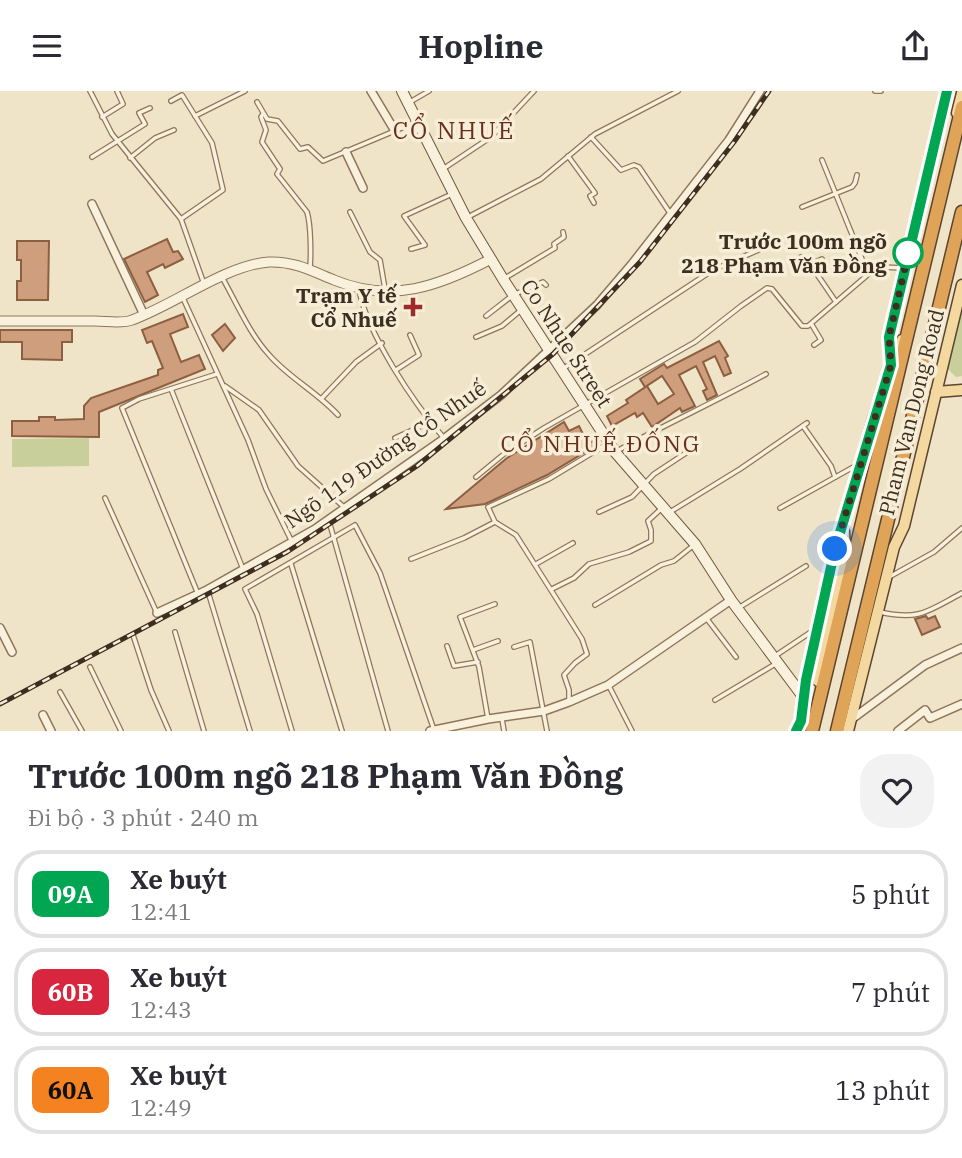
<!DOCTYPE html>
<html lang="vi">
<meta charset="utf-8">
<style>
:root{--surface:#fff;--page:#f2f2f3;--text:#2b2b33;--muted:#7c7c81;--line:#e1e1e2}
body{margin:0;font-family:"IBM Plex Serif",serif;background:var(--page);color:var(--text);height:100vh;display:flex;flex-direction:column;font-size:26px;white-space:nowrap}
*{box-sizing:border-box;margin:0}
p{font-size:23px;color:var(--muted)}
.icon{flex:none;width:38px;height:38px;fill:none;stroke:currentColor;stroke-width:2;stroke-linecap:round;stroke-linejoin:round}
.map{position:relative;height:640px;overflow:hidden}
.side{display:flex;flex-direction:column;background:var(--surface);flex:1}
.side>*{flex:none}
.badge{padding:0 14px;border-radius:10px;font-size:24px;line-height:46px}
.you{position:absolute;width:35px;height:35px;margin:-18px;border:5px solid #fff;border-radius:50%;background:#1a73e8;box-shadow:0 0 0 10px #1a73e833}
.map>.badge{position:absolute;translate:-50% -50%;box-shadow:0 0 0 4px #fff}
.round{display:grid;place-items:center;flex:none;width:74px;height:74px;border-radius:28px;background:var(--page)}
.overview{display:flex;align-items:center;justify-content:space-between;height:119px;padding:0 28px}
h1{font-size:33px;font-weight:700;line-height:52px}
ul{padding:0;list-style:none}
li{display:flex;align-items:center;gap:21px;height:88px;margin:0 14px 10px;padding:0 14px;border:4px solid var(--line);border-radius:28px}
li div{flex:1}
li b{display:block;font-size:26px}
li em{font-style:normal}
li .badge{min-width:77px;font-weight:700;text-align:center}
header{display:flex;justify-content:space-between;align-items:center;height:91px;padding:0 28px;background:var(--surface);font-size:32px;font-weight:700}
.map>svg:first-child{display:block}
.green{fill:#c9cf9b}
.building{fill:#cf9f7d;stroke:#8d5f41;stroke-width:2}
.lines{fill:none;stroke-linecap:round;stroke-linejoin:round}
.service-casing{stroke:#8d765c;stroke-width:6}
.minor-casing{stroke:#8d765c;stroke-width:10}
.tertiary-casing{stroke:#8d765c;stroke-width:11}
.secondary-casing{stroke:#6f573f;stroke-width:12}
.primary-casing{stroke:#5b4430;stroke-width:13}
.motorway-casing{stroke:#5b4430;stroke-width:15}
.service{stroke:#faf1dc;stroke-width:3.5}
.minor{stroke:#faf1dc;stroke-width:7}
.tertiary{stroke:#faf1dc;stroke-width:9}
.secondary{stroke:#faf1dc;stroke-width:10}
.primary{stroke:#f3d9a0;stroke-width:10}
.motorway{stroke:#e0a458;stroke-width:12}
.rail-casing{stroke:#3d2e20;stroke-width:5}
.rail{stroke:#f7eed8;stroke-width:2.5;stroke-dasharray:8;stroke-linecap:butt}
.line-casing{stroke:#fff;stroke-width:16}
.line{stroke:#00a651;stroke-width:10}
.walk{stroke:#3d2e20;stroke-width:7;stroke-dasharray:0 12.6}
.stop-dot{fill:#fff;stroke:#00a651;stroke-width:3.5}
.poi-dot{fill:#9e2a2b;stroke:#f7eed8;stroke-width:2.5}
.labels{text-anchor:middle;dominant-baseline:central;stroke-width:7;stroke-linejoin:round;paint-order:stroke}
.stop-label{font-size:21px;font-weight:bold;fill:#3d2e20;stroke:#f7eed8;text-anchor:end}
.poi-label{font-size:21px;font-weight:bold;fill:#3d2e20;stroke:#f7eed8;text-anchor:end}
.street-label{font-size:21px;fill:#3d2e20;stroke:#f7eed8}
.neighbourhood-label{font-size:23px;letter-spacing:2px;fill:#6b2e1e;stroke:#f7eed8}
.quarter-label{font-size:24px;letter-spacing:2px;fill:#6b2e1e;stroke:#f7eed8}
</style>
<header><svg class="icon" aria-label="menu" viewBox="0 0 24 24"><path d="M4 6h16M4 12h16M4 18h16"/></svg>Hopline<svg class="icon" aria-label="share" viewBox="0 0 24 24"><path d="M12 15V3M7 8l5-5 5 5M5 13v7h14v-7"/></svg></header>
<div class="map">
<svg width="962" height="640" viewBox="0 0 962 640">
<rect width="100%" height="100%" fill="#f0e4c8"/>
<g class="green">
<path d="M962 211V285L956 286 947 277Z"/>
<path d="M89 347V375L12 376V348Z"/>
</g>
<g class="building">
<path d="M167 148 173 161 178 160 183 168 165 177 163 173 147 181 158 204 145 211 124 168Z"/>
<path d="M17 150H49L48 209H17V190H21V169H17Z"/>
<path d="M183 223 188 236 170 243 181 271 199 264 205 278 99 321V346L12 345V330H39V326H55V329L84 328V315L91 307 158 284V279L163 277 152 250 147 252 142 239Z"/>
<path d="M225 233 235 247 223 260 212 244Z"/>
<path d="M0 239H72V251H62V269L22 268V251H0Z"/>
<path d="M719 250 728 265 725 267 731 282 724 285 715 265 703 271 717 304 707 309 703 300 707 298 696 275 679 284 695 315 682 321 680 317 652 336 643 322 637 326 635 322 612 335 607 325 628 312 626 309 647 295 658 313 674 303 662 285 645 296 640 288 664 273 667 277Z"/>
<path d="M564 331 569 340 579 335 588 353 593 350 595 355 547 384 485 413 446 418 507 367Z"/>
<path d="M926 525 928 528 935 525 940 536 922 544 915 528Z"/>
</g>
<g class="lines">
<defs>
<g id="service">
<path d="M90 0 112 43 181 128 204 193"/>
<path d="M875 0H881"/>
<path d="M171 10 182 4 212 52 223 99 181 128"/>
<path d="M257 11 267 28 278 30 300 58 308 56 323 70 416 31"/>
<path d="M410 11 429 0"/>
<path d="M263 23 261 26 266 39 262 51 280 78 277 83 307 121C311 134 311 164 310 177"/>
<path d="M195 25 245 0"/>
<path d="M102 26 123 13 117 0"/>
<path d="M591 46 621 79 634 74 639 76 670 122"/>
<path d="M568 65 595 102 590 105 594 112"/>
<path d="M92 66 145 33 139 22 150 17"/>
<path d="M130 67 155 47 174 39"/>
<path d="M822 69 868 183"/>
<path d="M443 78 491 46 534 0"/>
<path d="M802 116 852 96 855 92 857 84"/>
<path d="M350 121 370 161 380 169 385 198"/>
<path d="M468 126 541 88 595 43 678 0"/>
<path d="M411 158 425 154 404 125 452 103"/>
<path d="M801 166 805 176 822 168"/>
<path d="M810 173 836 211"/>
<path d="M222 186C237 213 250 244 271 266 291 288 318 302 338 324"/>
<path d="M505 187 555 157 554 153 564 146 563 141"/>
<path d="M359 199C368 244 413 311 443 346"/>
<path d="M183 207 248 349 266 398 292 451"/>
<path d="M486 225 513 204 543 191 546 194"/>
<path d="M812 234 821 249 814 254"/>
<path d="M476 246 502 235 521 219"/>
<path d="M564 277 713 179 772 153"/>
<path d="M396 279 419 264 410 244"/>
<path d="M225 295 259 319 298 375 345 417"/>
<path d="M171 298 243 478"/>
<path d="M322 307 356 271 382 252"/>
<path d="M803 335 831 375 835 386"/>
<path d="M395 347 430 331"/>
<path d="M617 360C666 333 717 310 766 283"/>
<path d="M476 386 504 363 544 337 695 251 741 215 767 197 772 198 802 235H808L871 181 883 176 902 177"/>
<path d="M105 407 156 520"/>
<path d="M780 417 857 374"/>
<path d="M599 421 632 406 654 383 698 354"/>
<path d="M670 421 740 378 807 332"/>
<path d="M329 430 388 640"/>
<path d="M411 468 464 447 495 431"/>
<path d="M291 473 342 640"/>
<path d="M536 473 573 452"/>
<path d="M891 485 934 461 962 437"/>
<path d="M552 498 574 487 589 473 629 461 651 450V439L648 430 663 416"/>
<path d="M198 503 122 317 139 308 217 283"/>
<path d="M209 504 250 640"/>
<path d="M595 514 661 474 674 470 694 454"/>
<path d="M740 516 806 475"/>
<path d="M880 521C920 530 928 520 962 502"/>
<path d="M707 528 736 566"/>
<path d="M175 541 204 640"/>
<path d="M133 544 151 599 169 640"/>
<path d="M447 555 454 575 478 571"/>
<path d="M514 556 530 551 547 640"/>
<path d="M473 559 498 550"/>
<path d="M775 565 814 539"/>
<path d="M90 576 121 640"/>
<path d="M609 595 632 640"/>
<path d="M60 601 82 640"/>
<path d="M715 609 777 572"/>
<path d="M569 610V599L564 584 575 572 587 563 582 548 516 444 495 431 488 416 549 388 607 353"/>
<path d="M488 628 479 576 460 526 495 513"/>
<path d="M502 628 504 640"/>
<path d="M292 640 257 523 245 498 355 434 380 482 434 639"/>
</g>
<g id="minor">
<path d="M371 0 395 40"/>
<path d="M346 61 363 97"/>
<path d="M92 113 144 224"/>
<path d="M157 522 205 500 315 438 445 347 501 304 597 214 632 173 729 49 760 0"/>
<path d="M0 537 12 561"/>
<path d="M43 624 51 640"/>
<path d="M852 628 925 574 962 557"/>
<path d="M430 640 488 628 544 620 569 611 608 594 731 509"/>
<path d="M898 640 925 619 930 627 962 613"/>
</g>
<path id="tertiary" d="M0 230C32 230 64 230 95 230 107 230 122 233 132 229 174 214 226 174 269 171 294 170 312 180 334 189 392 213 439 195 491 168"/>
<path id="secondary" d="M402 0 466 127 503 188 615 361 695 453 731 509 804 607"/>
<g id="primary">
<path d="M957 22 962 2"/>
<path d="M890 272 889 246 947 0"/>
<path d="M936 301 962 299"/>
<path d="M818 590 845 459 844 440"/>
<path d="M797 637 801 630 806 589 835 458 843 435 873 328 891 274 902 249"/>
<path d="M848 640 894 456 904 435 962 194"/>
</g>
<g id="motorway">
<path d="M799 640 801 630"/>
<path d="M812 640 962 16"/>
<path d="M837 640 962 121"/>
</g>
</defs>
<use href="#service" class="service-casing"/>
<use href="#minor" class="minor-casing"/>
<use href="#tertiary" class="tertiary-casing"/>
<use href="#secondary" class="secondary-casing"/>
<use href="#primary" class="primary-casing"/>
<use href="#motorway" class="motorway-casing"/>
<use href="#service" class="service"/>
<use href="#minor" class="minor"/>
<use href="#tertiary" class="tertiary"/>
<use href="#secondary" class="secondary"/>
<use href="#primary" class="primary"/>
<use href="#motorway" class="motorway"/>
<defs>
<path id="rail" d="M0 613 287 461 417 375 553 263 640 171 734 51 769 0"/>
</defs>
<use href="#rail" class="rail-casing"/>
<use href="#rail" class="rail"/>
</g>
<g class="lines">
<defs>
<path id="line" d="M796 640 801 630 806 589 835 458 891 274 889 246 947 0"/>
</defs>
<use href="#line" class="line-casing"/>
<use href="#line" class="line"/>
<path class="walk" d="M835 458 891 274 889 246 910 155 908 162"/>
</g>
<circle class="stop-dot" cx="908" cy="162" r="14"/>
<path class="poi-dot" d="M409.5 205.5h7v7h7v7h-7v7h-7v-7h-7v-7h7z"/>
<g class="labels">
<g class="stop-label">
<text x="887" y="150">Trước 100m ngõ<tspan x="887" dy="24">218 Phạm Văn Đồng</tspan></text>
</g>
<g class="poi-label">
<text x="397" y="204">Trạm Y tế<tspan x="397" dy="24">Cổ Nhuế</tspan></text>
</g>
<g class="street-label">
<text transform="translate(567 252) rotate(57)">Co Nhue Street</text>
<text transform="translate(911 321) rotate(-76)">Pham Van Dong Road</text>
<text transform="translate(385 363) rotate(-35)">Ngõ 119 Đường Cổ Nhuế</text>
</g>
<g class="neighbourhood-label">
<text x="601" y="352">CỔ NHUẾ ĐỐNG</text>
</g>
<g class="quarter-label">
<text x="454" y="39">CỔ NHUẾ</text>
</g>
</g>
</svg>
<div class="you" style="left:835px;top:458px"></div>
</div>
<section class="side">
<div class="overview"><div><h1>Trước 100m ngõ 218 Phạm Văn Đồng</h1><p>Đi bộ · 3 phút · 240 m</p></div><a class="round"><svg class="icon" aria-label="heart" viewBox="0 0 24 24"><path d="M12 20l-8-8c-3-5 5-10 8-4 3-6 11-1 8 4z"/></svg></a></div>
<ul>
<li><span class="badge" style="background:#00a651;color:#fff">09A</span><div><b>Xe buýt</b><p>12:41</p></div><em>5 phút</em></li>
<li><span class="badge" style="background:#d7263d;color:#fff">60B</span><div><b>Xe buýt</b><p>12:43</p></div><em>7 phút</em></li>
<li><span class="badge" style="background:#f58220;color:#111">60A</span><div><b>Xe buýt</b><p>12:49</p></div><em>13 phút</em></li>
</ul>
</section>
